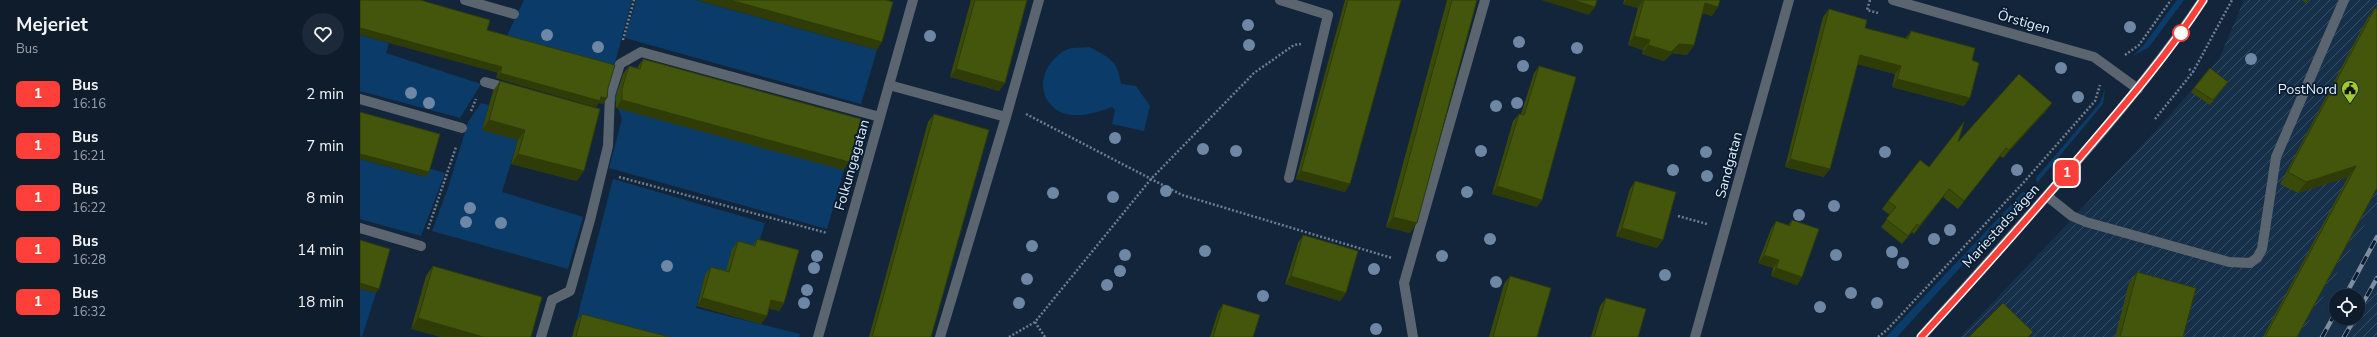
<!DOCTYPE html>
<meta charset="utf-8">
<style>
:root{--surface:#0e1c2c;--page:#1c2938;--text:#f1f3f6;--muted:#9ba1a9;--line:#2e3a48}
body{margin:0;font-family:"Nunito Sans",sans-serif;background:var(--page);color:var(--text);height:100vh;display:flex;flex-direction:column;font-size:15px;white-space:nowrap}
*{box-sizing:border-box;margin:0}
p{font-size:13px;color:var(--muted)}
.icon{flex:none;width:22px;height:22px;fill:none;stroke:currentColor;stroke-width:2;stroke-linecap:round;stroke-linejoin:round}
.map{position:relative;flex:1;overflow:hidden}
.details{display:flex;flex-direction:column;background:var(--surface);width:360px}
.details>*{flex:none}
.badge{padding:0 8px;border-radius:6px;font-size:14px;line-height:26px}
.tools{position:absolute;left:1969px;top:289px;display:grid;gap:8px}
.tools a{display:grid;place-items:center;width:36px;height:36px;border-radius:50%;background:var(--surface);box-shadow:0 1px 3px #0004,0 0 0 1px var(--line);font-size:20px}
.map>.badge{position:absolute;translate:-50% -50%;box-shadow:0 0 0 2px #fff}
.round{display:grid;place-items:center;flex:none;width:42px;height:42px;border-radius:21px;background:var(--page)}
.overview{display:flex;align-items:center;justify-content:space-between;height:68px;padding:0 16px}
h1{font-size:19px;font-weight:700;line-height:30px}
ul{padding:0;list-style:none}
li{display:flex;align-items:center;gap:12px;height:52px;padding:0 16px}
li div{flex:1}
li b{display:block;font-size:15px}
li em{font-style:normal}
li .badge{min-width:44px;font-weight:700;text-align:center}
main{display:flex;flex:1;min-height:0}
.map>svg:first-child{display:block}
.built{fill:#173049}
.industrial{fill:url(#industrial-furrows)}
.green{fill:#0b3c69}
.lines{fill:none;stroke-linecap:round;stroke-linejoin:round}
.path{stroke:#6e7e90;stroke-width:2.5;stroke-dasharray:2 2;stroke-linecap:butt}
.service{stroke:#5b6570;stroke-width:10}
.minor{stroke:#5b6570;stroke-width:10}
.tertiary{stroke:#5b6570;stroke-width:10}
.rail-casing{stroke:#7e8d9f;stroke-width:4.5}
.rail{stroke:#081b2f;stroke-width:3;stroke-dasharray:9;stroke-linecap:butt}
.tree{fill:#6d87a5}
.wall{fill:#3a4a09}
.shaded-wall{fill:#2f3c08}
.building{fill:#43560b;stroke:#2f3c08}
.line-casing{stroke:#fff;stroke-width:9}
.line{stroke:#ff403a;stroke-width:6}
.stop-dot{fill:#fff;stroke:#ff403a;stroke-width:2}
.labels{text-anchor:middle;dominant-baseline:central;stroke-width:3.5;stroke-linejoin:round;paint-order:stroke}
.street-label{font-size:14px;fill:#e2eefc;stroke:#081b2f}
.poi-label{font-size:14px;fill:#e2eefc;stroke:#081b2f;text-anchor:end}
</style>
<main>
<section class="details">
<div class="overview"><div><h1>Mejeriet</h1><p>Bus</p></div><a class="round"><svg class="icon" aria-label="heart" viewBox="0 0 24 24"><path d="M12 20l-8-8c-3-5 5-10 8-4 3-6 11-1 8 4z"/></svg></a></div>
<ul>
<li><span class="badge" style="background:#ff403a;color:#fff">1</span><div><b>Bus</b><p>16:16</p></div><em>2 min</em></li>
<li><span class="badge" style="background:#ff403a;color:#fff">1</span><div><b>Bus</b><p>16:21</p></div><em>7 min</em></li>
<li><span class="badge" style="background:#ff403a;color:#fff">1</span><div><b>Bus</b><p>16:22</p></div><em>8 min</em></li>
<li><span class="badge" style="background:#ff403a;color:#fff">1</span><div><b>Bus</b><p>16:28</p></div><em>14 min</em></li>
<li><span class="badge" style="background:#ff403a;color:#fff">1</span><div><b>Bus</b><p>16:32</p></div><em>18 min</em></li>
</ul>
</section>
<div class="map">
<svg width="2017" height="337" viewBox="0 0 2017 337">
<defs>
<pattern id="industrial-furrows" width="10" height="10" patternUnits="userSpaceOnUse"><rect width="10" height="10" fill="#173049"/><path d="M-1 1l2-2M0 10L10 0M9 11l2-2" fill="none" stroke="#384e64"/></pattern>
</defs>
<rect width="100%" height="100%" fill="#12253a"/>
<path class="built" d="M2017 204V282L1998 316V296H1976V318H1997L1986 337H1940Z"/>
<g class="industrial">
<path d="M1884 0H2017V204L1940 337H1600L1801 125 1859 59Z"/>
<path d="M2017 282V337H1986L1998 318Z"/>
</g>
<g class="green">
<path d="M164 0H272L253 70 146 38Z"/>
<path d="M276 0H336L517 50 501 104 265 38Z"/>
<path d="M1817 0H1824L1789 47 1773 56 1783 46Z"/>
<path d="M0 35 29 43 26 53 121 84 100 118 0 91Z"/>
<path d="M729 47C749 57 758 61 761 84L776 86 790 106 784 131 752 124 755 110 752 107C735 114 708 121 693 107 673 88 686 59 708 49 713 47 723 48 729 47Z"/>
<path d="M277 67 265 110 484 170 467 229 249 168 262 119 254 98 266 69Z"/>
<path d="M1745 89 1743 104 1677 183 1676 178 1740 103Z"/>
<path d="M121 103 129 105 122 130 158 140 142 192 223 217 208 269 72 231 88 188 108 122Z"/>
<path d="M0 159 66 177 68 168 85 173 61 236 0 219Z"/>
<path d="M253 179 405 223 397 248 363 280 345 275 336 308 440 334 439 337H271L216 322Z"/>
<path d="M1663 192 1668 193 1537 337H1526Z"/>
<path d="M0 289 16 293 2 337 0 336Z"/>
</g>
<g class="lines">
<g class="path">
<path d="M1510 0 1507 10 1518 13"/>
<path d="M263 40 274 0"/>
<path d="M1765 55 1779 45 1811 0"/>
<path d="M1829 69 1833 72"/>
<path d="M111 111 116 99"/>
<path d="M666 114 822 195 1032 258"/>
<path d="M1795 119 1833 72 1872 0"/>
<path d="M259 177 467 233"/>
<path d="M1318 216 1347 224"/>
<path d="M68 229 96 147"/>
<path d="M675 322 685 337"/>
<path d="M649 337 675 322 791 179 894 73 934 45 941 44"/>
<path d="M1518 337 1527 330 1664 182 1735 101 1740 85"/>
</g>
<g class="service">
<path d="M920 0 968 15 929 178"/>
<path d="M529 85 646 117"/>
<path d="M1687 196 1712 216 1726 222 1869 262 1890 263 1897 258 1902 249 1916 157 1984 0"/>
<path d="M181 337 192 300"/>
<path d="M580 337 646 117 679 0"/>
</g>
<g class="minor">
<path d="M105 0 154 14"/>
<path d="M1533 0 1734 57 1778 89"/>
<path d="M125 82 150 89"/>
<path d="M0 99 102 128"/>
<path d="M0 228 61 246"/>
<path d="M192 300 210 291 230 220 248 146 250 95 260 64 281 52 520 117"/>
<path d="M458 337 553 0"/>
<path d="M1053 337 1044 283 1125 0"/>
<path d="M1335 337 1429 0"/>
</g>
<path class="tertiary" d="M1561 337C1616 276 1670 215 1724 153 1766 104 1807 54 1843 0"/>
<defs>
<g id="rail">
<path d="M1985 296 2017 237"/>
<path d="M1998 312 2017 278"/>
<path d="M1962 337 1976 312"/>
<path d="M1984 337 1995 318"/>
</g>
</defs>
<use href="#rail" class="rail-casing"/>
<use href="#rail" class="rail"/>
</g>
<g class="tree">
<circle cx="888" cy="25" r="6"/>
<circle cx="1770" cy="27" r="6"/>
<circle cx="187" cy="35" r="6"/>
<circle cx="570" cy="36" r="6"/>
<circle cx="1159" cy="42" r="6"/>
<circle cx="889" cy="45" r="6"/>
<circle cx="238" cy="47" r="6"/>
<circle cx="1217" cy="48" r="6"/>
<circle cx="1891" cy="59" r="6"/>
<circle cx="1163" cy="66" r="6"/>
<circle cx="1701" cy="68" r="6"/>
<circle cx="51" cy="93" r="6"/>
<circle cx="1718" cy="97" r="6"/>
<circle cx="69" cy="103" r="6"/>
<circle cx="1157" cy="103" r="6"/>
<circle cx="1136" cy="106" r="6"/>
<circle cx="755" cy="138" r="6"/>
<circle cx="843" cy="149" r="6"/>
<circle cx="876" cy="151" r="6"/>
<circle cx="1121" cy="151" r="6"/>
<circle cx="1346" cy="152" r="6"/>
<circle cx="1525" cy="152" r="6"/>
<circle cx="1313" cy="170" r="6"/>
<circle cx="1657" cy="170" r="6"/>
<circle cx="1347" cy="176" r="6"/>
<circle cx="806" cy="191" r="6"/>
<circle cx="1107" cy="192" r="6"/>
<circle cx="693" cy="193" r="6"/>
<circle cx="753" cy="197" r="6"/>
<circle cx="1474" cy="206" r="6"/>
<circle cx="110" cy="208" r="6"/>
<circle cx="1439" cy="215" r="6"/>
<circle cx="106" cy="222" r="6"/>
<circle cx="141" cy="223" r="6"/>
<circle cx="1590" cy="230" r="6"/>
<circle cx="1130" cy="239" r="6"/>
<circle cx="1574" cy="239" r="6"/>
<circle cx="672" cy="246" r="6"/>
<circle cx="845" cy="251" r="6"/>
<circle cx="1532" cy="252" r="6"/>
<circle cx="765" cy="255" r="6"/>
<circle cx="1476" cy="255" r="6"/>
<circle cx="457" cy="256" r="6"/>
<circle cx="1082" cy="256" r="6"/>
<circle cx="1543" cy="263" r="6"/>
<circle cx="307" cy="266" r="6"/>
<circle cx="454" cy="268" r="6"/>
<circle cx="1014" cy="269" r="6"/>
<circle cx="760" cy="271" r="6"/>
<circle cx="1305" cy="275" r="6"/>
<circle cx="667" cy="279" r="6"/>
<circle cx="1136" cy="282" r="6"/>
<circle cx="747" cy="285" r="6"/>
<circle cx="447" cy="290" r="6"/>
<circle cx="1491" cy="293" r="6"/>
<circle cx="903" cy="296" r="6"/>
<circle cx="444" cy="303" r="6"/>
<circle cx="659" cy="303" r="6"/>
<circle cx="1517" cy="303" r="6"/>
<circle cx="1460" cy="307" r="6"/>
<circle cx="1016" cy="329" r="6"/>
</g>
<g class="wall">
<path d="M611 0H667L639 91 590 77Z"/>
<path d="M985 0H1041L985 192 936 179Z"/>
<path d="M1087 0H1117L1050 233 1026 227Z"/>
<path d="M1264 0H1360L1352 16 1342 13 1334 45 1327 55 1312 53 1304 61 1282 54 1283 50 1268 45 1278 8 1263 4Z"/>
<path d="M1942 0H1948L1946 3Z"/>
<path d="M2015 8 2017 188 1937 337H1903L1988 177 1938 193 1920 184 2007 19Z"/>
<path d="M1469 9 1505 28 1545 39 1551 31 1612 60 1604 106 1532 87 1535 74 1497 64 1464 177 1425 167 1463 17Z"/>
<path d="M127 30 248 88 247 98 243 104 239 103 236 107 136 78 138 73Z"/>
<path d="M283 59 484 170 256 108V96L263 74 269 66 277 68Z"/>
<path d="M1179 66 1177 207 1132 194 1153 121 1159 114H1161L1174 73Z"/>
<path d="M140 81 217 181 151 164 158 140 122 130 133 91Z"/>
<path d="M1868 82 1850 105 1831 92 1834 88Z"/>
<path d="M1692 103 1686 111 1643 158 1640 156 1598 209 1583 197 1554 234 1552 232 1542 244 1521 227 1530 215 1522 209 1528 201 1569 167Z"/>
<path d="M574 114 571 337H509L568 122Z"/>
<path d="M1275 181 1297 248 1256 236 1270 189Z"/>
<path d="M1432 220 1442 277 1437 285 1411 276 1413 268 1398 263 1411 229 1416 221 1428 225Z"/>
<path d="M943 235 986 293 980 301 925 284 938 243Z"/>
<path d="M397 239 424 303 419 311 409 308 401 324 337 306 345 275 351 267 366 271 372 249 378 241 393 245Z"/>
<path d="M73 266 171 337 51 329 66 276Z"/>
<path d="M1777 272 1823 337H1755L1769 283Z"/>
<path d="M1150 276 1177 337H1129L1144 284Z"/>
<path d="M1246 298 1278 337H1231L1240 306Z"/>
<path d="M863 304 893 337H850L858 312Z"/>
<path d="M222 314 309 337H212L216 322Z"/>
</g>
<g class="shaded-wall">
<path d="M336 0H370L522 42 517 50Z"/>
<path d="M1181 0H1213L1235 7 1229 15Z"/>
<path d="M1266 0H1283L1278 8 1263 4Z"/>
<path d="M1345 3 1358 7 1352 16 1339 12Z"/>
<path d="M0 28 142 67 138 73 0 35Z"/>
<path d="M1274 36 1290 40 1283 50 1268 45Z"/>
<path d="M1319 44 1334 45 1327 55 1312 53 1304 61 1282 54 1288 45Z"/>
<path d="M1500 55 1541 66 1535 74 1494 63Z"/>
<path d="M596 69 645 83 639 91 590 77Z"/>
<path d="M140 73 241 97 247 98 243 104 239 103 236 107 136 78Z"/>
<path d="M1537 79 1610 98 1604 106 1532 87Z"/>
<path d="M262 100 489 162 484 170 256 108Z"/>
<path d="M1692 103 1686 111 1643 158 1649 150Z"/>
<path d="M129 120 165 130 158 140 122 130Z"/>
<path d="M1646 148 1640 156 1598 209 1604 201Z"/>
<path d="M0 154 69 172 66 177 0 159Z"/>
<path d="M158 154 224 171 217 181 151 164Z"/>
<path d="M1430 159 1470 169 1464 177 1425 167Z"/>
<path d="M1996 166 1988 177 1938 193 1946 182Z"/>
<path d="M941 171 990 184 985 192 936 179Z"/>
<path d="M1137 186 1182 200 1177 207 1132 194Z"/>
<path d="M1589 189 1583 197 1554 234 1559 226Z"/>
<path d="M1033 217 1057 223 1050 233 1026 227Z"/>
<path d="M1557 224 1552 232 1542 244Z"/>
<path d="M1262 228 1303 240 1297 248 1256 236Z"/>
<path d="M1404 255 1419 260 1413 268 1398 263Z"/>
<path d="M1416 268 1442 277 1437 285 1411 276Z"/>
<path d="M931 276 986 293 980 301 925 284Z"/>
<path d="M0 283 19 289 16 293 0 289Z"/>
<path d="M342 298 407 316 401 324 337 306Z"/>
<path d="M411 300 424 303 419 311 406 308Z"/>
<path d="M58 318 123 337H80L51 329Z"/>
</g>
<g class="building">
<path d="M0 0H60L130 20 127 30 255 65 248 88 247 98 241 97 240 101 140 73 142 67 0 28Z"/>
<path d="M370 0H526L533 2 522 42Z"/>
<path d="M615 0H667L645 83 596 69Z"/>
<path d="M988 0H1041L990 184 941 171Z"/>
<path d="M1092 0H1117L1057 223 1033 217Z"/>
<path d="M1213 0H1237L1235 7Z"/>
<path d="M1284 0H1360L1358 7 1345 3 1334 45 1319 44 1311 52 1288 45 1290 40 1274 36Z"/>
<path d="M2015 8 2017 9V188L1937 337H1905L1996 166 1946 182 1928 172Z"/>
<path d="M1469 9 1507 20 1505 28 1548 39 1551 31 1615 48 1612 60 1619 63 1610 98 1537 79 1541 66 1500 55 1470 169 1430 159Z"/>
<path d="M283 59 501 119 489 162 262 100V88L269 66 280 69Z"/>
<path d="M1179 66 1216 77 1182 200 1137 186 1159 114 1164 115Z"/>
<path d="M1850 68 1868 82 1853 100 1834 88Z"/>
<path d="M1659 74 1692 103 1649 150 1646 148 1604 201 1589 189 1559 226 1557 224 1548 236 1526 219 1536 207 1528 201 1560 160 1569 167 1604 122 1598 142Z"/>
<path d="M140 81 240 109 224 171 158 154 165 130 129 120Z"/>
<path d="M0 112 80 134 69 172 0 154Z"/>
<path d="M574 114 629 130 571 337H512Z"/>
<path d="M1275 181 1316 192 1303 240 1262 228Z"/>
<path d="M1432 220 1459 229 1442 277 1416 268 1419 260 1404 255 1416 221 1430 226Z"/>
<path d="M943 235 998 251 986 293 931 276Z"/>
<path d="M397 239 439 250 424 303 411 300 407 316 342 298 351 267 369 272 378 241 395 246Z"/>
<path d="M0 240 30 249 19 289 0 283Z"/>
<path d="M73 266 182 297 171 337H123L58 318Z"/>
<path d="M1777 272 1836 288 1823 337H1760Z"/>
<path d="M1150 276 1191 288 1177 337H1133Z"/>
<path d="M1246 298 1286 309 1278 337H1234Z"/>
<path d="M1643 303 1673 332 1668 337H1609Z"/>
<path d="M863 304 900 315 893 337H853Z"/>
<path d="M222 314 309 337H216Z"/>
</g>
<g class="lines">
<defs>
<path id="line" d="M1561 337C1617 276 1672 214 1725 151 1767 102 1808 54 1843 0"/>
</defs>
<use href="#line" class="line-casing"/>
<use href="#line" class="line"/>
</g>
<defs>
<symbol id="civic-pin" viewBox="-11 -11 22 30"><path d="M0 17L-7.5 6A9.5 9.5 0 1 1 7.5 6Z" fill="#a0c92b" stroke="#081b2f"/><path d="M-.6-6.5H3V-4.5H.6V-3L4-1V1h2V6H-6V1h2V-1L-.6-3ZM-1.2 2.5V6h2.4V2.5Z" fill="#111"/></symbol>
</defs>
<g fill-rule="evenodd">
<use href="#civic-pin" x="1980" y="79" width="20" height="27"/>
</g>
<circle class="stop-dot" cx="1821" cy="33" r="8"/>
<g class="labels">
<g class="street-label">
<text transform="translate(1664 22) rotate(16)">Örstigen</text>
<text transform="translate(492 165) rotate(-74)">Folkungagatan</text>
<text transform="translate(1369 165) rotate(-75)">Sandgatan</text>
<text transform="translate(1641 226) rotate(-48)">Mariestadsvägen</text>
</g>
<g class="poi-label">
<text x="1977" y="89">PostNord</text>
</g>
</g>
</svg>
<div class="tools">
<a><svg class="icon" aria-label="locate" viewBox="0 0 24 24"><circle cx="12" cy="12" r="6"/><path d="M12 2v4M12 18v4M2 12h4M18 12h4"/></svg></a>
</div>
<b class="badge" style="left:1707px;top:173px;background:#ff403a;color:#fff">1</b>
</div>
</main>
